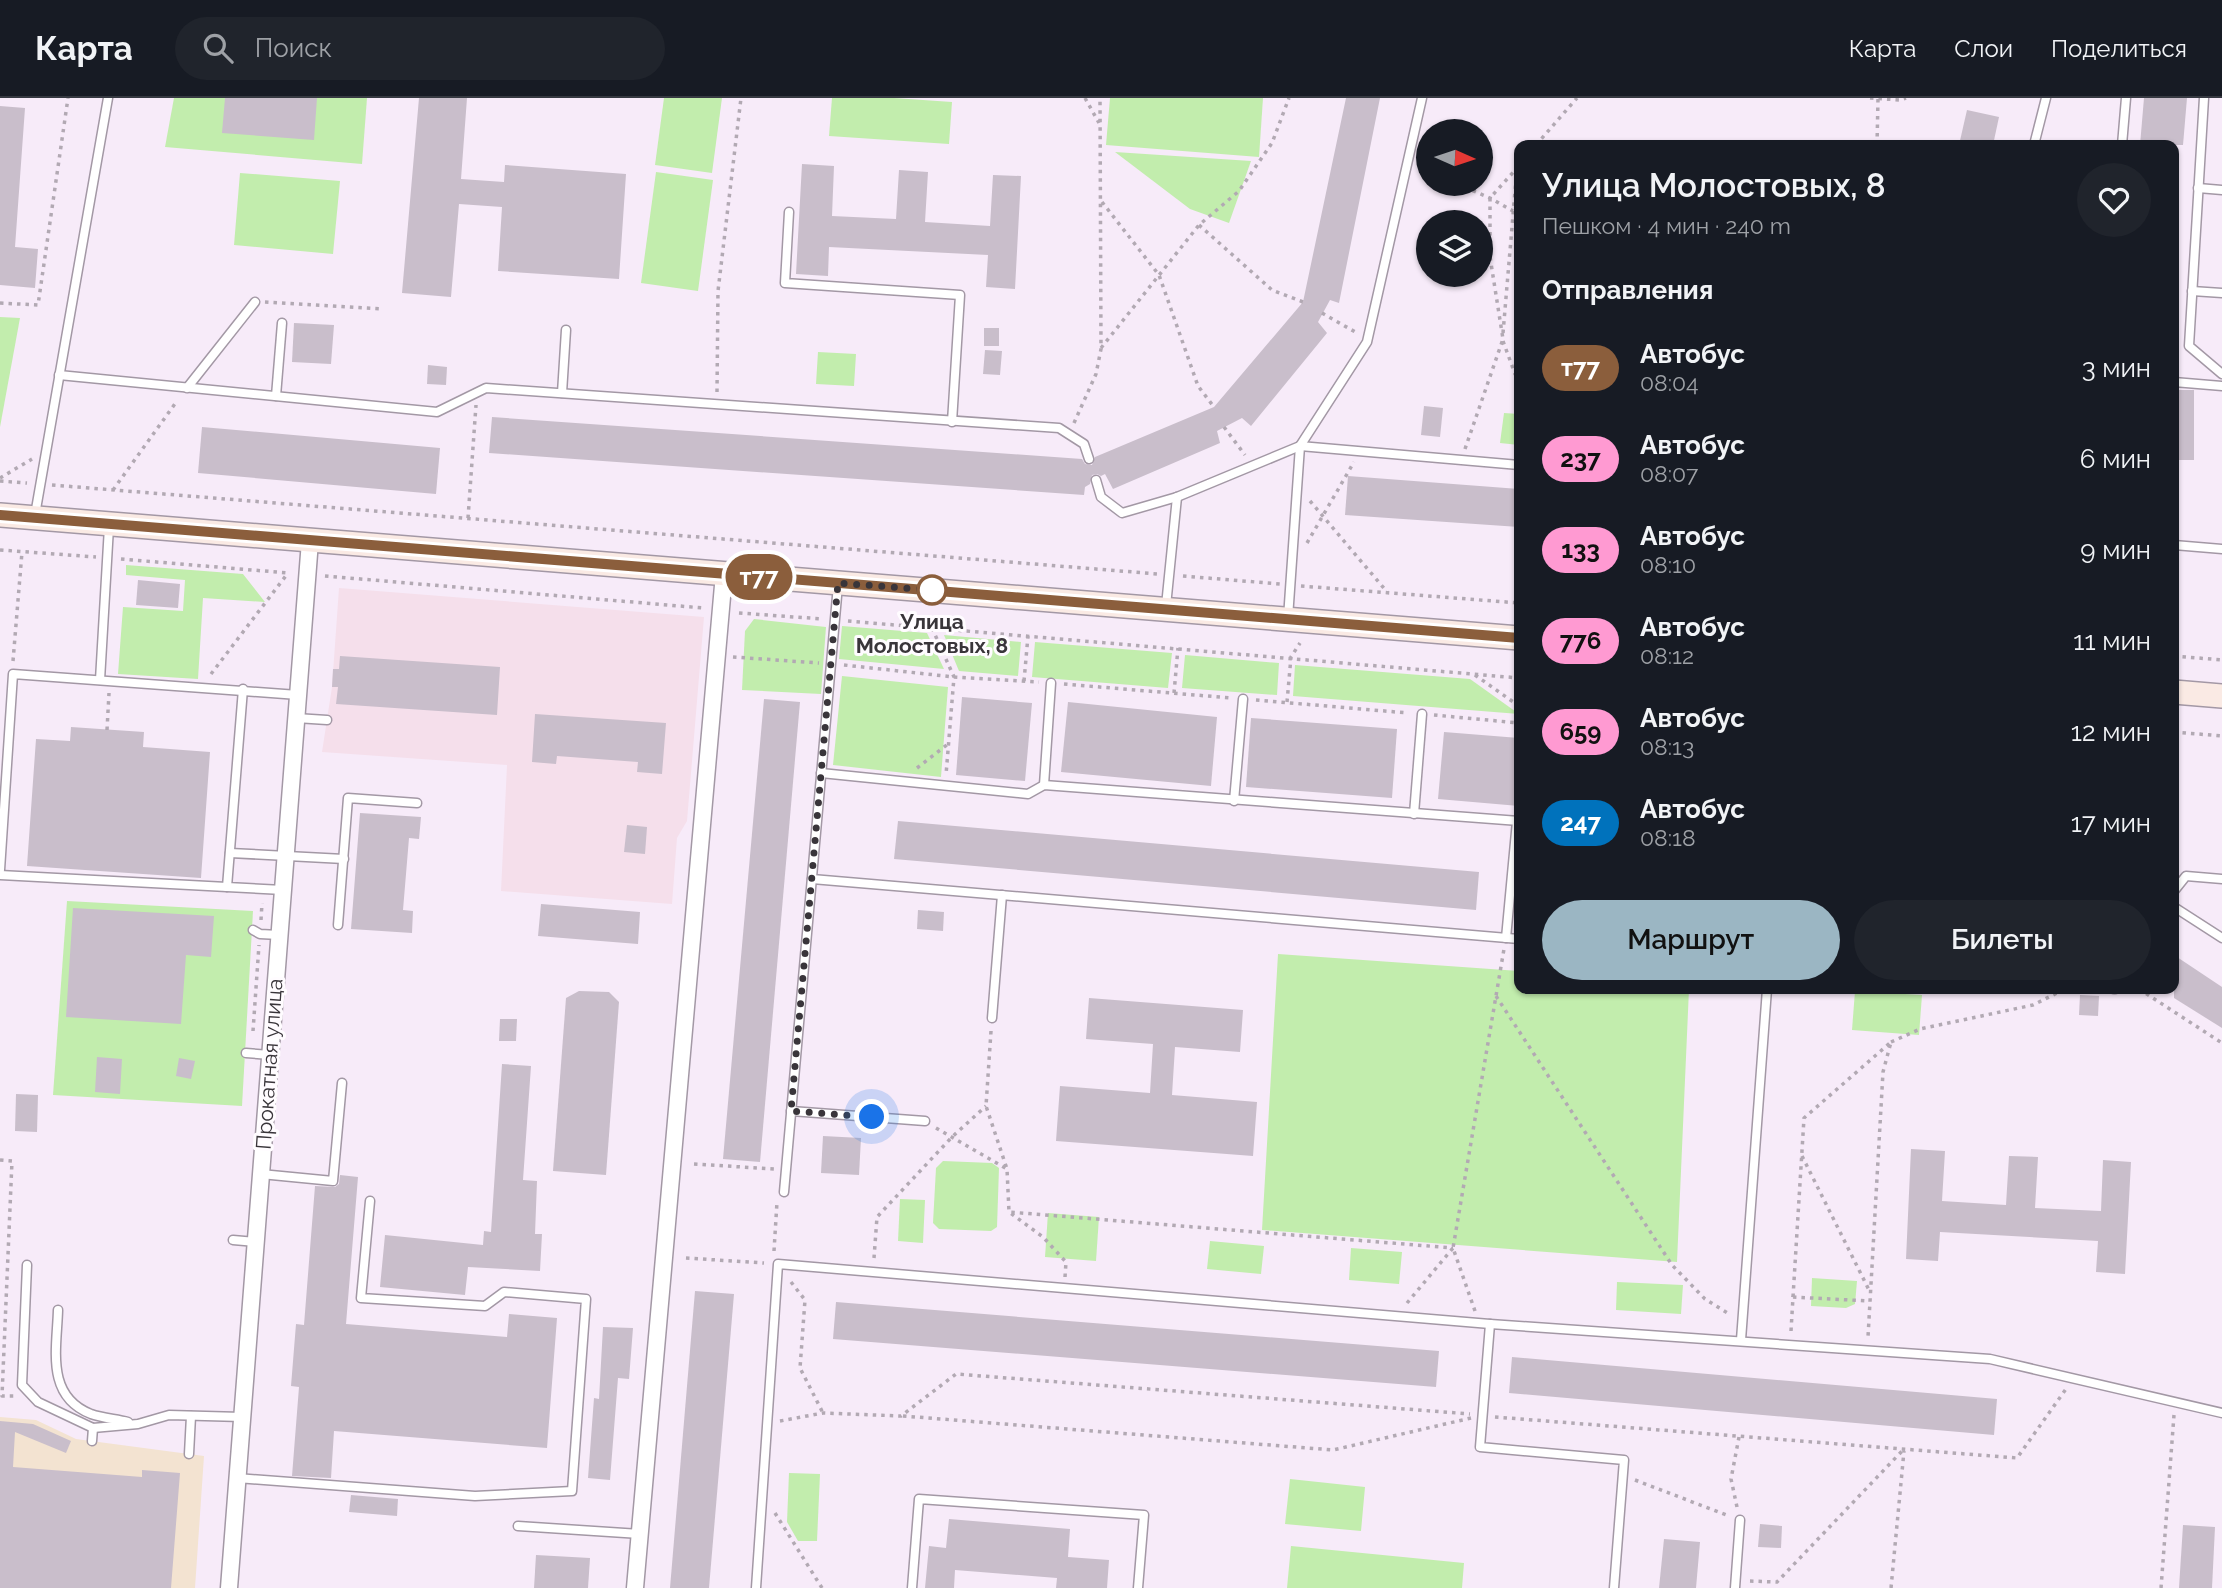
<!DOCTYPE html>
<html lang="ru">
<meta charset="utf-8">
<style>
:root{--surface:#171b24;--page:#20242c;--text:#f1f3f6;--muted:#9ea1a6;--line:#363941;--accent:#9bb6c3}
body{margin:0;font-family:Raleway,sans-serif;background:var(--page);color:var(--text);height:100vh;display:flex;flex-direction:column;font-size:26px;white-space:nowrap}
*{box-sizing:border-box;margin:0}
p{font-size:23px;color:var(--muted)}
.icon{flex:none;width:38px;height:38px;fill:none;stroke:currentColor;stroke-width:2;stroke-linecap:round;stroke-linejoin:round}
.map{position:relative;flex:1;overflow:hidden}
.panel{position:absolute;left:1514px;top:42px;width:665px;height:854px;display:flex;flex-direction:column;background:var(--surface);border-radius:14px;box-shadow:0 2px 5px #0004}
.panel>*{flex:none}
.badge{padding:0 14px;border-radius:23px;font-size:24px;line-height:46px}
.needle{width:46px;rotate:93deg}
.tools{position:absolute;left:1416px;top:21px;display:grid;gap:14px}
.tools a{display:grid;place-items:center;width:77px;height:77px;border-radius:50%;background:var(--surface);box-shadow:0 2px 5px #0004;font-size:35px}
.you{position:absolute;width:35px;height:35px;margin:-18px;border:5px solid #fff;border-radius:50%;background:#1a73e8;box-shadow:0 0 0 10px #1a73e833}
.map>.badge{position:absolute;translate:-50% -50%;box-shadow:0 0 0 4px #fff}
h2{padding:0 28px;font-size:26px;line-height:63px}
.round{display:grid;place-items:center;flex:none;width:74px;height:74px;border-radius:37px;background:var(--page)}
.headline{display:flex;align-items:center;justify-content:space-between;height:119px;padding:0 28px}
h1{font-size:33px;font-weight:600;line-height:52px}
.action{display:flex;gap:14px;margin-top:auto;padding:14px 28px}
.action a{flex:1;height:80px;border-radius:42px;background:var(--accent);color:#111;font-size:28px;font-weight:600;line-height:80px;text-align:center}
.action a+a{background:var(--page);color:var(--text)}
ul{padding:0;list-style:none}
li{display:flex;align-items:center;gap:21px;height:91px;padding:0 28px}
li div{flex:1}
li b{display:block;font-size:26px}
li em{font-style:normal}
li .badge{min-width:77px;font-weight:700;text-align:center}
header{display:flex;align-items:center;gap:42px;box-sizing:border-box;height:98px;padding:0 35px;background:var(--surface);border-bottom:2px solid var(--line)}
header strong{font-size:33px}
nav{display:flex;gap:38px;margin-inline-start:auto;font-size:24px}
.search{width:490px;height:63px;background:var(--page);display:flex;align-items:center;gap:18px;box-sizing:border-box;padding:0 24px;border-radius:38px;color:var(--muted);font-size:26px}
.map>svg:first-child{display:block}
.industrial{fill:#f3e3d1}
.medical{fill:#f5dfeb}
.green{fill:#c2edad}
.building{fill:#c9becb}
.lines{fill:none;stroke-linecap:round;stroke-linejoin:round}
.lane-casing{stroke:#a398a5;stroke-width:11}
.street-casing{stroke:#a398a5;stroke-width:19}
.secondary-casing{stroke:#a398a5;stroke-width:26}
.path{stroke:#b2a9b3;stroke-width:3.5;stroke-dasharray:3.5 5;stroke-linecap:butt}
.lane{stroke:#fff;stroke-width:8}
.street{stroke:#fff;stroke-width:16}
.secondary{stroke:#faeae4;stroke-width:23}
.line-casing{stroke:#fff;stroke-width:16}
.line{stroke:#8b5e3c;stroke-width:10}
.walk{stroke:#39353a;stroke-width:7;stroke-dasharray:0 12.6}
.stop-dot{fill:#fff;stroke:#8b5e3c;stroke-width:3.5}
.labels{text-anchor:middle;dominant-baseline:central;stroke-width:6;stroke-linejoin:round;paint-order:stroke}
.stop-label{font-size:21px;font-weight:bold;fill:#39353a;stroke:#fffcff}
.street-label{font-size:21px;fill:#39353a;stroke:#fffcff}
</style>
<header>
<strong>Карта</strong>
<div class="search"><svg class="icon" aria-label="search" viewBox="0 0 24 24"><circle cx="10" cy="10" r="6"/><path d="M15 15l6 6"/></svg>Поиск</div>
<nav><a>Карта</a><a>Слои</a><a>Поделиться</a></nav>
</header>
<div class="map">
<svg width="2222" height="1490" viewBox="0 0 2222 1490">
<rect width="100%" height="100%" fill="#f7ebf9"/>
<path class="industrial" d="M0 1319 36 1322 76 1341 204 1358 195 1490H0Z"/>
<path class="medical" d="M339 490 704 519 687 723 677 740 672 806 501 793 507 667 322 654 332 589Z"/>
<g class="green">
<path d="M174 0H367L362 66 165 49Z"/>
<path d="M664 0H722L712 75 655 67Z"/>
<path d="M832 0H894L952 4 949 46 829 38Z"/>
<path d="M1110 0H1263L1259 59 1106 47Z"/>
<path d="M1115 54 1251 63 1229 125 1190 111Z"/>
<path d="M656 74 713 82 698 193 641 185Z"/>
<path d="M240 75 340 83 333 156 234 147Z"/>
<path d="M0 219 20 220 0 329Z"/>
<path d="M818 254 856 256 854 288 816 286Z"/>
<path d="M1504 315 1519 316V347L1500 345Z"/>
<path d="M126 467 243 476 265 504 203 500 198 581 118 576 123 509 183 513 185 482 126 477Z"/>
<path d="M754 521 826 529 821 596 742 592 745 533Z"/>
<path d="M842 528 927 535 944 571 839 561Z"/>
<path d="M944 537 1021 544 1018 578 959 573Z"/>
<path d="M1035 544 1172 555 1168 590 1032 579Z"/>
<path d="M1185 557 1279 565 1277 597 1182 590Z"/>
<path d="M1295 567 1470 581 1519 616 1293 598Z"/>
<path d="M842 578 948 589 941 679 833 667Z"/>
<path d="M67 803 253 813 242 1008 53 997Z"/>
<path d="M1278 856 1519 873V891H1689L1677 1164 1262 1132Z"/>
<path d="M1855 893 1922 897 1919 937 1852 932Z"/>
<path d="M943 1063 992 1065 999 1070 997 1129 991 1133 939 1131 933 1125 936 1070Z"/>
<path d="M900 1101 925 1102 923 1145 898 1143Z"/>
<path d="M1048 1115 1099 1119 1096 1163 1045 1159Z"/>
<path d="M1210 1143 1264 1148 1261 1176 1207 1171Z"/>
<path d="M1351 1150 1402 1154 1399 1186 1349 1182Z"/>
<path d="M1812 1180 1857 1183 1855 1206 1846 1210 1811 1208Z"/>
<path d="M1617 1184 1683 1187 1681 1216 1616 1212Z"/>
<path d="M789 1375 820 1376 817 1443H798L787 1424Z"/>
<path d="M1290 1381 1365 1389 1361 1433 1285 1426Z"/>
<path d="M1291 1448 1464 1465 1462 1490H1287Z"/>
</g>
<g class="building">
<path d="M225 0H317L314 42 222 35Z"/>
<path d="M419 0H467L461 81 504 84 505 67 626 76 619 181 498 173 502 109 459 106 451 199 402 195Z"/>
<path d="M1346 0H1380L1339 205 1330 202 1318 224 1327 235 1251 328 1242 320 1217 333 1220 345 1113 391 1105 376 1101 378 1097 376 1092 377 1090 386 1085 389 1084 397 489 355 492 319 1082 361 1085 366 1092 367 1095 359 1214 309 1303 204Z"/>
<path d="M2144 0H2187L2183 47H2140Z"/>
<path d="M0 8 25 10 15 149 38 151 35 190 0 187Z"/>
<path d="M1967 12 1999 19 1993 47H1959Z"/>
<path d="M802 66 834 68 832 118 896 121 899 72 928 74 925 124 990 128 993 77 1021 78 1015 191 986 189 988 157 829 149 828 178 796 176Z"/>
<path d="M294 225 334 227 331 266 292 264Z"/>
<rect x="984" y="230" width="15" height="18"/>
<path d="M985 252 1002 253 1000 277 983 276Z"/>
<path d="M428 267 447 269 446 287 427 286Z"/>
<rect x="2174" y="292" width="20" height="70"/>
<path d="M1424 308 1443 310 1440 339 1421 337Z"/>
<path d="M202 329 440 350 436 396 198 375Z"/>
<path d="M1348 378 1519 391V429L1345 417Z"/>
<path d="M138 482 180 486 178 510 136 507Z"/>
<path d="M340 558 500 569 497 617 336 606 338 589H332L333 571H339Z"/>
<path d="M962 599 1032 605 1025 683 956 677Z"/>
<path d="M764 601 800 604 760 1064 723 1061Z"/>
<path d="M1068 604 1217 619 1211 688 1061 674Z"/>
<path d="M535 616 666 625 662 676 637 674 638 664 557 658 556 666 532 664Z"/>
<path d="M1251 620 1397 631 1392 700 1246 689Z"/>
<path d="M71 629 144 634 143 649 210 654 201 780 27 768 36 641 70 643Z"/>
<path d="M1444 634 1519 640V708L1438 701Z"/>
<path d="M360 715 421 719 419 741 409 740 403 812 413 813 412 835 351 831Z"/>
<path d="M898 723 1479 774 1476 812 894 761Z"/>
<path d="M627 727 647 729 645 756 624 754Z"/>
<path d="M541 806 640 814 638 846 538 838Z"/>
<path d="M73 810 214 818 211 859 186 857 181 926 66 919Z"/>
<path d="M918 812 944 814 943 833 917 831Z"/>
<path d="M2174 857 2222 889V930L2174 900Z"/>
<path d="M579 893 609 894 619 904 606 1077 553 1073 566 900Z"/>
<path d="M2080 897 2099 898 2098 918 2079 917Z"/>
<path d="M1089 900 1243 912 1240 954 1175 949 1172 997 1257 1004 1253 1058 1056 1043 1060 988 1150 995 1153 946 1086 941Z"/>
<path d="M500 921H517L516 943H499Z"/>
<path d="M97 959 122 961 120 996 95 994Z"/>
<path d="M179 960 195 963 191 981 176 978Z"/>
<path d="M502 966 531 968 523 1082 537 1083 535 1136H542L540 1173 468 1169 465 1197 380 1189 385 1137 483 1147 484 1133 491 1134Z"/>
<path d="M16 996 38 997 37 1034 15 1033Z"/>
<path d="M823 1038 861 1040 859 1077 821 1075Z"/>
<path d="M1911 1051 1945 1053 1942 1103 2006 1107 2009 1058 2038 1059 2035 1110 2101 1113 2103 1062 2131 1064 2125 1176 2096 1174 2098 1143 1940 1134 1938 1163 1906 1161Z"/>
<path d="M340 1077 358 1079 346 1226 507 1239 509 1216 557 1220 547 1350 334 1333 331 1380 292 1378 299 1289 291 1288 296 1226 304 1227 315 1088 335 1089 339 1086Z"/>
<path d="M695 1193 734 1196 709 1490H670Z"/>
<path d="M836 1204 1439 1253 1436 1289 833 1241Z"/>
<path d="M603 1229 633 1230 629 1281 618 1280 610 1382 588 1380 594 1300 599 1301Z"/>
<path d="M1512 1259 1997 1301 1994 1337 1509 1295Z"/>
<path d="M0 1323 33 1326 71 1343 66 1355 15 1334 13 1369 142 1379V1372L180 1375 171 1490H0Z"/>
<path d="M351 1397 398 1401 397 1418 349 1414Z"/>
<path d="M949 1421 1070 1431 1068 1459 1109 1462 1107 1490H1056L1057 1480 955 1472 954 1490H925L929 1448 946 1450Z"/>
<path d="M1760 1426 1782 1428 1781 1450 1758 1449Z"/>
<path d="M2183 1427 2215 1429 2212 1490H2179Z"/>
<path d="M1664 1441 1700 1444 1696 1490H1659Z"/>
<path d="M536 1457 590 1460 588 1490H534Z"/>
</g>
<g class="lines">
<defs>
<g id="lane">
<path d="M2204 0 2189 248 2222 276"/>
<path d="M2034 47 2046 0"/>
<path d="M2122 47 2126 0"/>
<path d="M2198 90 2222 92"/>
<path d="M789 114 785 185 960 197 952 324"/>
<path d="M2192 193 2222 195"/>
<path d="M59 277 437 314 486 290 1059 330 1084 346 1089 361"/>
<path d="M2174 284 2222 288"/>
<path d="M187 290 255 204"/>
<path d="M562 295 566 232"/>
<path d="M276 298 282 225"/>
<path d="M1096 382 1101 399 1122 415 1177 399 1300 348 1519 367"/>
<path d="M35 417 108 0"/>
<path d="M2174 447 2222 451"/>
<path d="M1166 508 1177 399"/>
<path d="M1288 520 1300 348 1367 244 1422 0"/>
<path d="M100 582 109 429"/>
<path d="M243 591 227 789 283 792"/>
<path d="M296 620 327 622"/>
<path d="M821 675 1028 696 1044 687 1519 723"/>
<path d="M1044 687 1051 585"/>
<path d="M1234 703 1243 601"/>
<path d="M1414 716 1422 616"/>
<path d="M230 755 344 761"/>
<path d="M0 772 13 576 298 597"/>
<path d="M0 777 227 789"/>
<path d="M812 781 1519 841"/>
<path d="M2174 793 2186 778 2222 781"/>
<path d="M2174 809 2222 840"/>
<path d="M338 827 348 700 417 705"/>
<path d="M253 832 260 836 279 837"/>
<path d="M1506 840 1517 723"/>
<path d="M2114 891H2115"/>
<path d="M992 920 1002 797"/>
<path d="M246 955 270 957"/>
<path d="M791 1013 925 1023"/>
<path d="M261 1076 333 1083 342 985"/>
<path d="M784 1094 838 487"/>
<path d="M233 1142 256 1144"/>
<path d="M27 1167 22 1287 38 1304 93 1330 138 1326 169 1317 242 1319"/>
<path d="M58 1212C57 1250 45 1298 91 1316 102 1320 116 1321 128 1324"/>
<path d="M1490 1226 1480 1349 1624 1362 1614 1490"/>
<path d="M1741 1242 1767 891"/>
<path d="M92 1343 93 1330"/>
<path d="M189 1356 191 1318"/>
<path d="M237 1380 475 1398 572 1393 586 1201 504 1194 485 1208 361 1200 370 1103"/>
<path d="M518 1428 640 1436"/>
<path d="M756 1490 778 1166 1490 1226 1990 1261 2222 1315"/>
<path d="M912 1490 919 1401 1144 1417 1138 1490"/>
<path d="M1735 1490 1740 1422"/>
</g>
<g id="street">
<path d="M229 1490 310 443"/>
<path d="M635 1490 724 476"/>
</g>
<g id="secondary">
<path d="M0 417 1519 540"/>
<path d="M2174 594 2222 598"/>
</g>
</defs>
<use href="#lane" class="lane-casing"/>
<use href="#street" class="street-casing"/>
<use href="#secondary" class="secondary-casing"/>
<g class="path">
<path d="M1085 0 1099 25"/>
<path d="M1870 0 1900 2 1906 0"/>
<path d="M1536 47 1577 0"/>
<path d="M1877 47 1878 1"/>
<path d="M1457 86 1490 100 1513 113"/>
<path d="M1102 104 1159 177 1198 288 1214 309"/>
<path d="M1199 127 1272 192 1303 204"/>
<path d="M265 204 382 211"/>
<path d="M0 205 38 207 68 0"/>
<path d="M1322 215 1357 235"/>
<path d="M1503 235 1517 70 1519 67"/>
<path d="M1503 243 1515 276 1519 279"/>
<path d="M1101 250 1199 127 1239 93 1272 45 1289 0"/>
<path d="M717 294 718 193 741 0"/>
<path d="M1074 325 1096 276 1101 251 1100 0"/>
<path d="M1224 329 1245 357"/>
<path d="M1465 351 1503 241 1490 159V100L1517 70"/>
<path d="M0 380 32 361"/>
<path d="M0 383 27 385"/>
<path d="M52 387 1158 476"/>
<path d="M113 392 177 303"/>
<path d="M1310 403 1388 495"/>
<path d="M468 420 476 307"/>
<path d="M1307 445 1354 364"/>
<path d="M0 452 96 459"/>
<path d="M121 461 288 475"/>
<path d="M325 478 703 510"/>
<path d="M1183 478 1280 486"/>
<path d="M1301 488 1519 505"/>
<path d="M739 515 823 521"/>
<path d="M848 523 1519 580"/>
<path d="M932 530 954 579 946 677"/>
<path d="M2174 558 2222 562"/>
<path d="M733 559 819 565"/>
<path d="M13 563 22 454"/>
<path d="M844 567 954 579 1039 584"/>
<path d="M211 576 288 475"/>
<path d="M1475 577 1519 608"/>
<path d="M1024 583 1028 538"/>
<path d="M1064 586 1231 600"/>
<path d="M1174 595 1178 550"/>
<path d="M1256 602 1408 615"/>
<path d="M1287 604 1291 559 1300 545"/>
<path d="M1434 617 1519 625"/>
<path d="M107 632 109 595"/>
<path d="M2174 634 2222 638"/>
<path d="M917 670 948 646"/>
<path d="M261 822 262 805"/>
<path d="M2139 891 2222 945"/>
<path d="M1496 898 1672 1167 1705 1201 1729 1216"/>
<path d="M253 933 259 847"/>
<path d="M991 933 986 1008 1007 1071 1009 1114"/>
<path d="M1891 944 1920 931 2033 907 2065 891"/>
<path d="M936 1030 1007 1071"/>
<path d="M1802 1058 1869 1192"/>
<path d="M0 1062 12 1063 2 1298H14"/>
<path d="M694 1066 774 1071"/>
<path d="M774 1153 777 1104"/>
<path d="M686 1160 764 1165"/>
<path d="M874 1160 877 1119 952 1039 986 1008"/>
<path d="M1065 1179 1066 1164 1043 1139 1009 1114 1453 1150"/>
<path d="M791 1184 805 1202 800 1270 823 1315"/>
<path d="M1793 1199 1804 1020 1891 944 1883 974 1868 1239"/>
<path d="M1407 1205 1453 1150"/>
<path d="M1475 1213 1453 1150 1504 851"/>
<path d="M1791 1233 1793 1199 1869 1203"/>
<path d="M903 1318 1333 1352 1471 1320"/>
<path d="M1495 1319 2017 1360 2066 1291"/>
<path d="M780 1323 823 1315 901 1318 956 1276 1470 1316"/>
<path d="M1635 1382 1729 1418"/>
<path d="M1737 1409 1731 1381 1739 1339"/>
<path d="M775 1415 822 1490"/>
<path d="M1750 1483 1777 1484 1904 1351"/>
<path d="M1891 1490 1904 1353"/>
<path d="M2161 1490 2174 1317"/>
</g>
<use href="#lane" class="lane"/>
<use href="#street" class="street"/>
<use href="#secondary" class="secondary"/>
</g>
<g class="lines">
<defs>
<path id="line" d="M0 417 1519 540"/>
</defs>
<use href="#line" class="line-casing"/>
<use href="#line" class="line"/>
<path class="walk" d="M872 1019 791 1013 838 485 932 492"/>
</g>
<circle class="stop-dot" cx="932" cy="492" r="14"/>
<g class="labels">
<g class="stop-label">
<text x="932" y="523">Улица<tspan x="932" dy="24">Молостовых, 8</tspan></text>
</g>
<g class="street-label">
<text transform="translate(269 966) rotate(-86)">Прокатная улица</text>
</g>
</g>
</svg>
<div class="tools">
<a><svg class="needle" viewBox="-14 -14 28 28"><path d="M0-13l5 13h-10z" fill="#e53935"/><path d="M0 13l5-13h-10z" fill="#9ea1a6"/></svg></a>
<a><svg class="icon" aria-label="layers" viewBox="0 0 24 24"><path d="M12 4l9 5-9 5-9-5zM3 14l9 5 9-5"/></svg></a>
</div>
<div class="you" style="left:872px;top:1019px"></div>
<b class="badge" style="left:759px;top:479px;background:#8b5e3c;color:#fff">т77</b>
<section class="panel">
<div class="headline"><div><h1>Улица Молостовых, 8</h1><p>Пешком · 4 мин · 240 m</p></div><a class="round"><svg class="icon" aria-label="heart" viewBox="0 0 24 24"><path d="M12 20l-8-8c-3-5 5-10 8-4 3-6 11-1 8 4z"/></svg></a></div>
<h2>Отправления</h2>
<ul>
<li><span class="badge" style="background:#8b5e3c;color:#fff">т77</span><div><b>Автобус</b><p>08:04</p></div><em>3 мин</em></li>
<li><span class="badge" style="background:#ff9ad2;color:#111">237</span><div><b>Автобус</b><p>08:07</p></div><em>6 мин</em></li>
<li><span class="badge" style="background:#ff9ad2;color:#111">133</span><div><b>Автобус</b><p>08:10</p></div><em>9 мин</em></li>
<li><span class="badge" style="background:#ff9ad2;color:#111">776</span><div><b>Автобус</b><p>08:12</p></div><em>11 мин</em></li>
<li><span class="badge" style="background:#ff9ad2;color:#111">659</span><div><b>Автобус</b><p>08:13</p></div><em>12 мин</em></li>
<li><span class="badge" style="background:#0072bc;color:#fff">247</span><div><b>Автобус</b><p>08:18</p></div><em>17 мин</em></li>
</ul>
<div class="action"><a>Маршрут</a><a>Билеты</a></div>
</section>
</div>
